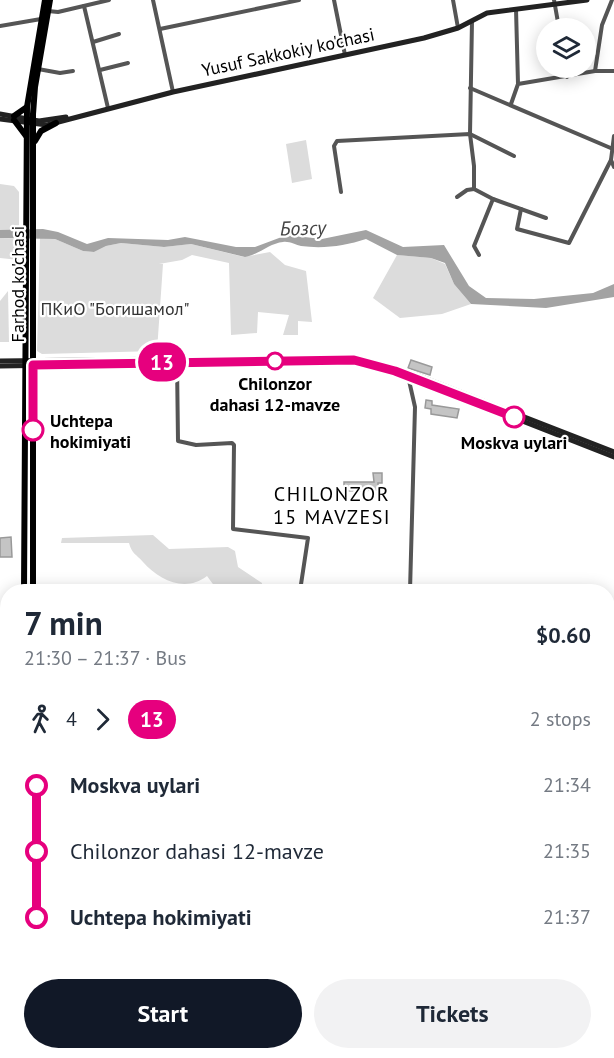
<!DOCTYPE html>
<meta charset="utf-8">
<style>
:root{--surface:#fff;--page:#f2f2f3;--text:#1f2937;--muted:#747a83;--accent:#111827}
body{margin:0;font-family:"PT Sans",sans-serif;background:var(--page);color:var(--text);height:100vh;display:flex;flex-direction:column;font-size:22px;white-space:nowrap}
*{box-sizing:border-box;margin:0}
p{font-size:20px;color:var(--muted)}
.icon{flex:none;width:33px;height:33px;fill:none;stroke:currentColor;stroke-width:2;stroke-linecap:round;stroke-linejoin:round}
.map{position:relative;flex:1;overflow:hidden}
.details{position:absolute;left:0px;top:584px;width:615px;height:476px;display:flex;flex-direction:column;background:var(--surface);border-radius:24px 24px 0 0;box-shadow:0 3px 15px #0003}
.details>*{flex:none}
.badge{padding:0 12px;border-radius:20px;font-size:21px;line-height:39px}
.tools{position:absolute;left:536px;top:18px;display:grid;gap:12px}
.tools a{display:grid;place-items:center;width:60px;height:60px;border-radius:50%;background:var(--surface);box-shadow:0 3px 15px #0003;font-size:30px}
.map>.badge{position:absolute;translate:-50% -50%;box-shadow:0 0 0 3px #fff}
.legs{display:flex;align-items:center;gap:9px;height:66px;padding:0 24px;font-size:20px}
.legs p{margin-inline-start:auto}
.head{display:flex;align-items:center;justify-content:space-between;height:102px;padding:0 24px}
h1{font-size:33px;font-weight:600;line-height:45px}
.action{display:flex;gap:12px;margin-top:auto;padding:12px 24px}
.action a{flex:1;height:69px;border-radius:36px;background:var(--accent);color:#fff;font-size:24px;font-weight:600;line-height:69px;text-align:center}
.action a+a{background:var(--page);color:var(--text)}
ul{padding:0 24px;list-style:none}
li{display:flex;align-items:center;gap:21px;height:66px;font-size:22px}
li i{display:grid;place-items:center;width:9px;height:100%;margin:0 8px;background:currentColor}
li i::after{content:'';width:15px;height:15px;margin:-8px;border:4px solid;border-radius:50%;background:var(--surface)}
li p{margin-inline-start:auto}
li:first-child i{background:linear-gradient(#0000 50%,currentColor 0)}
li:last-child i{background:linear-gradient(currentColor 50%,#0000 0)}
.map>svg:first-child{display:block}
.green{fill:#dcdcdc}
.water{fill:#a3a3a3}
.building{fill:#c4c4c4;stroke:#999;stroke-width:1.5}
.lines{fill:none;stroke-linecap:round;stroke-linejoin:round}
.street{stroke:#555;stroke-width:4}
.secondary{stroke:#222;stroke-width:5}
.primary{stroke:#000;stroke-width:6}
.line-1-casing{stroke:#fff;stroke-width:14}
.line-1{stroke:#e6007e;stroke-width:9}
.stop-1-dot{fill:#fff;stroke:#e6007e;stroke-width:3}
.labels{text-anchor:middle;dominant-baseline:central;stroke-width:4.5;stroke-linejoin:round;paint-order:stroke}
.street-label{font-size:18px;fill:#000;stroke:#fff}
.park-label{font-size:18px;fill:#333;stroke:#fff}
.stop-label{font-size:18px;font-weight:bold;fill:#000;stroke:#fff}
.water-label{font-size:20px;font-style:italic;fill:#444;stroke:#fff}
.neighbourhood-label{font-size:20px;letter-spacing:1.5px;fill:#000;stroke:#fff}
</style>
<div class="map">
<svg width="614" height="1058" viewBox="0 0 614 1058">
<rect width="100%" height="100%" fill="#fff"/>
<g class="green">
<path d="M306 140 312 179 292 183 286 144Z"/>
<path d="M0 184 14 186 19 192V230H0Z"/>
<path d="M0 238 19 239V260L0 258Z"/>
<path d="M40 238 55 239 83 251 94 252 106 246 121 243 164 247 191 244 244 257 270 252 285 265 306 271 312 322 298 321V335H283L289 315 258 312 257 333 231 335 229 263 192 255 182 260 159 264H163L157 351 42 354 37 351Z"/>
<path d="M397 255 431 258 445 264 454 284 471 304 442 314 400 318 373 298Z"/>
<path d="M8 291 9 342H0V301Z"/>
<path d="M153 535 169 549 228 547 235 551 238 567 262 583V591H218L207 576C185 593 159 580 143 562 136 554 132 554 129 543H61L62 538Z"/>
</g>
<path class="water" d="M43 229 58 232 87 244 108 238 168 240 185 237 236 247H255L287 235 322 239 366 230 403 247 444 245 469 286 486 298 534 299 593 293 614 284V297L546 308 471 304 454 284 445 263 431 258 397 255 366 239C345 246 323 249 301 246 296 245 289 241 283 242 270 243 258 255 245 257L191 244 164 247 121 243 106 246 94 252 83 251 55 239 0 238V230Z"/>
<g class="building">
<path d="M411 360 432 367 430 375 408 368Z"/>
<path d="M426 400 432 401V405L459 409 457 418 431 414V409L425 408Z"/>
<path d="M373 473H382V483H378V490L344 491V482H374Z"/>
<path d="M11 537 12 557H0V538Z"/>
</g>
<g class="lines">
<g class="street">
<path d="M153 0 173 92"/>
<path d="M334 0 345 55"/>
<path d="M453 0 458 28"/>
<path d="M554 0 559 28"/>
<path d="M84 6 108 108"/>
<path d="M516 9 518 84"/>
<path d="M48 11 58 12 109 0"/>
<path d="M472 21 470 134 474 166V189L493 199 546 218"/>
<path d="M0 26 41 19"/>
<path d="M160 29 299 0"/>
<path d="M93 42 119 34"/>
<path d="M566 68 567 77"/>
<path d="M38 69 60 73 73 71"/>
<path d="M100 70 128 63"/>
<path d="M595 71 602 25 612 0"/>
<path d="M470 88 613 149"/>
<path d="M511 104 518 84 595 71H614"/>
<path d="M614 136 611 160 614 167"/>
<path d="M341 192 334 146 337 141 470 134 514 156"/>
<path d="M457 197 467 190 474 189"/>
<path d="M521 209 517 229 569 243 611 160"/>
<path d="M479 255 474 246 493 199"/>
<path d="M177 363 178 441 196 445 232 443 234 445 233 529 308 538 300 591"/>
<path d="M408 376 415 407 410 591"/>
<path d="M0 825 8 824"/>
</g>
<g class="secondary">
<path d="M0 114 39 121 66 117"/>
<path d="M0 119 47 125 173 92 424 38 458 28 487 13 587 0"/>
<path d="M0 361 342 357"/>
<path d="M0 366 354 360 395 371 614 457"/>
<path d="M417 375 614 452"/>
<path d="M0 636H8"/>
<path d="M0 641 8 640"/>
</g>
<g class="primary">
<path d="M14 116 27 107"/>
<path d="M14 120 26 136"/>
<path d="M35 141 41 131 56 123"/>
<path d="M24 591 27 107 45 0"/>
<path d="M33 591V114L35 87 50 0"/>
<path d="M608 1036H614"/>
<path d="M608 1047 614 1046"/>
<path d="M105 1052 107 1058"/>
<path d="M117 1052 119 1058"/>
<path d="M437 1058 476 1052"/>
<path d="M502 1058 550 1052"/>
</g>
</g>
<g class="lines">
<defs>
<path id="line-1" d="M33 430V365L354 360 395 371 514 417"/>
</defs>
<use href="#line-1" class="line-1-casing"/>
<use href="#line-1" class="line-1"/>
</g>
<g class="stop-1-dot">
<circle cx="275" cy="361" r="8"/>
<circle cx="514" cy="417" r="10"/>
<circle cx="33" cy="430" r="10"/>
</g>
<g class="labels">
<g class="street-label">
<text transform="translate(288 52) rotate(-12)">Yusuf Sakkokiy ko'chasi</text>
<text transform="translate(17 284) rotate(-90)">Farhod ko'chasi</text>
</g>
<g class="park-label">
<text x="115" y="308">ПКиО "Богишамол"</text>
</g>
<g class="stop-label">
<text x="275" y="383">Chilonzor<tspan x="275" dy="21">dahasi 12-mavze</tspan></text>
<text x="50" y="420" text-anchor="start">Uchtepa<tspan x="50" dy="21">hokimiyati</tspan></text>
<text x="514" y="442">Moskva uylari</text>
</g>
<g class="water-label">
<text transform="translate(303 228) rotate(-1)">Бозсу</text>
</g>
<g class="neighbourhood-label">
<text x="332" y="494">CHILONZOR<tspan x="332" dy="23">15 MAVZESI</tspan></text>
</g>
</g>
</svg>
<div class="tools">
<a><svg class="icon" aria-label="layers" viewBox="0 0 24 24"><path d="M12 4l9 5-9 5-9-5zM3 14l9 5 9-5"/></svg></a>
</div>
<b class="badge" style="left:162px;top:362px;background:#e6007e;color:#fff">13</b>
<section class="details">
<div class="head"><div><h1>7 min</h1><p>21:30 – 21:37 · Bus</p></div><b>$0.60</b></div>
<div class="legs"><svg class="icon" aria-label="walk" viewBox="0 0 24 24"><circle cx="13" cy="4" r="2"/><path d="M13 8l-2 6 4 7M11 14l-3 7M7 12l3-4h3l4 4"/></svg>4<svg class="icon" aria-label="forward" viewBox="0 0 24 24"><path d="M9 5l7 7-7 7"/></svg><b class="badge" style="background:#e6007e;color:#fff">13</b><p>2 stops</p></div>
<ul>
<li><i style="color:#e6007e"></i><b>Moskva uylari</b><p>21:34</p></li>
<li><i style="color:#e6007e"></i><span>Chilonzor dahasi 12-mavze</span><p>21:35</p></li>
<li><i style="color:#e6007e"></i><b>Uchtepa hokimiyati</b><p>21:37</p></li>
</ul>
<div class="action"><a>Start</a><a>Tickets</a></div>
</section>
</div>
